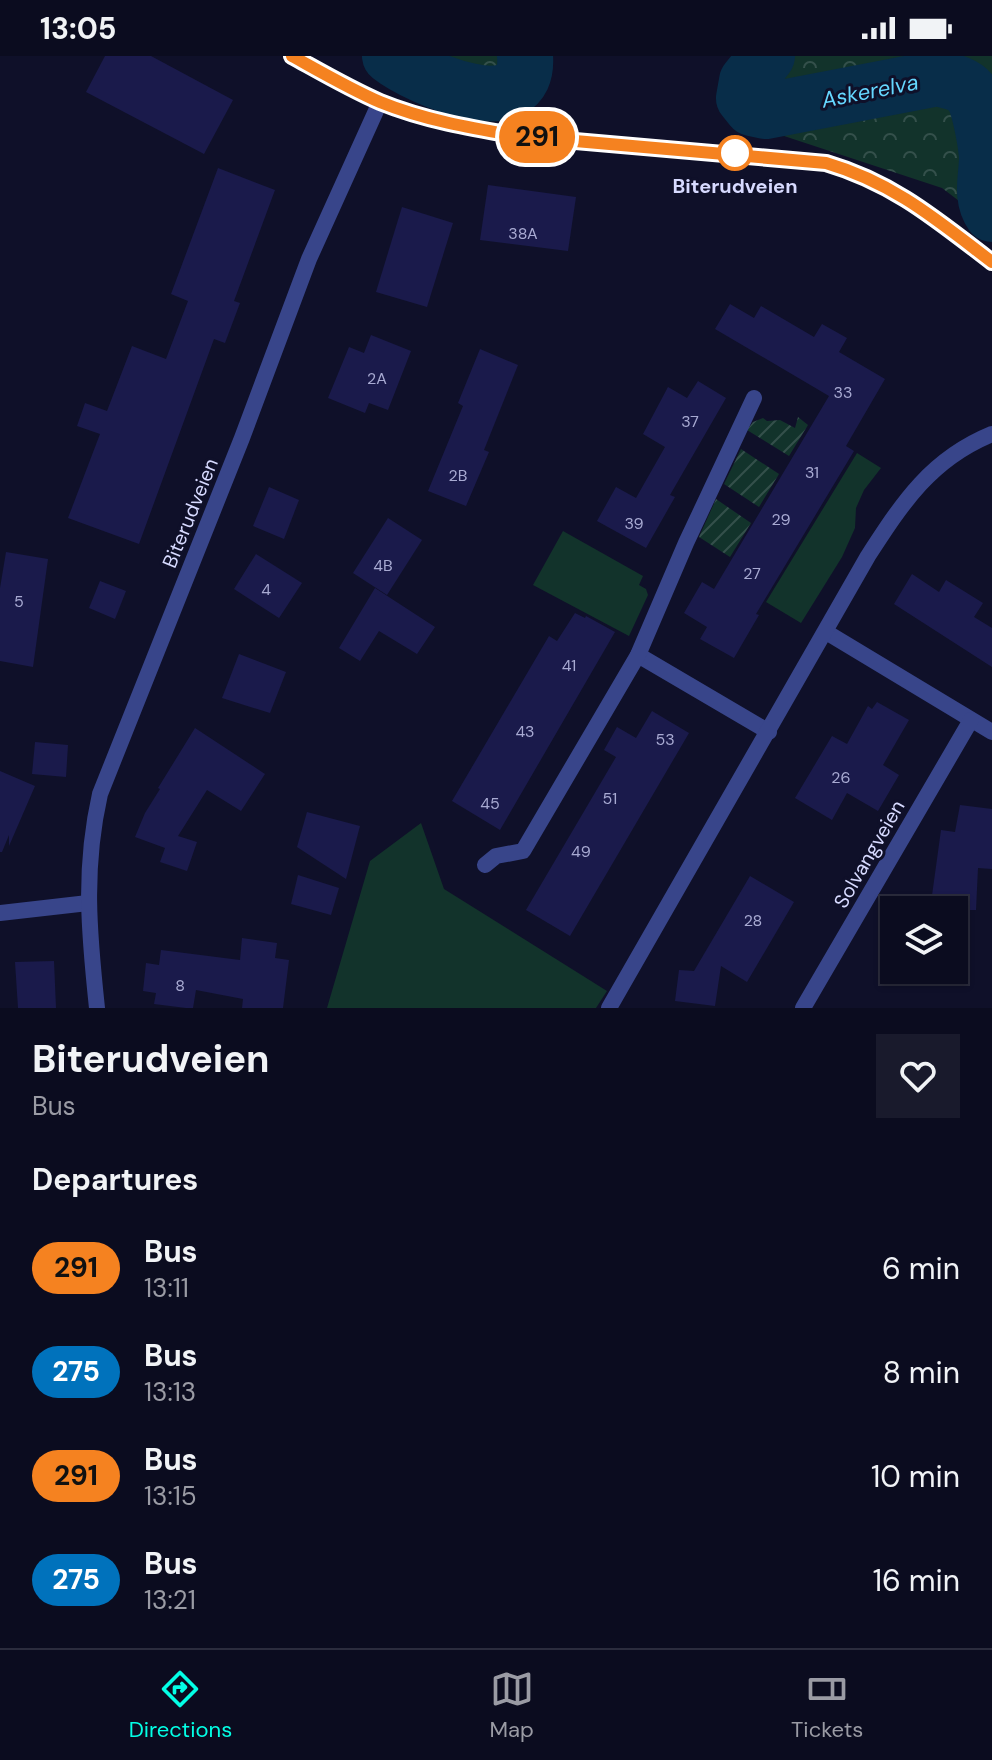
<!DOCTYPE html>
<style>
:root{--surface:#0b0c1f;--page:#191a2c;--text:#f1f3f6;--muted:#9a9ba4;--line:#2b2c3d;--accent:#03ffe5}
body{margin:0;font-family:"DM Sans",sans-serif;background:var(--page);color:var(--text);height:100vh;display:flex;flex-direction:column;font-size:30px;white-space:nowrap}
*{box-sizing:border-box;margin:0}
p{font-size:26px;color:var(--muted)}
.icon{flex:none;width:44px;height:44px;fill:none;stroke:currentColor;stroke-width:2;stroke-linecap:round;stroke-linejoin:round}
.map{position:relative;height:952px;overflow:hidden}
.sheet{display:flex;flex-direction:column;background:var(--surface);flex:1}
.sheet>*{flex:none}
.badge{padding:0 16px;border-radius:26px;font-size:28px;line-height:52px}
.controls{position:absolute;left:880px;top:840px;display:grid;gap:16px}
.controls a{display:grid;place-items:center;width:88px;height:88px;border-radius:0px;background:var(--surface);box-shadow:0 2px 6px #0004,0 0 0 2px var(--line);font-size:40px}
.map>.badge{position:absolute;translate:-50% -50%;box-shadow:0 0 0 4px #fff}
h2{padding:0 32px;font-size:30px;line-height:72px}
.round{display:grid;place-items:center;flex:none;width:84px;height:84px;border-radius:0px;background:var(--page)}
.summary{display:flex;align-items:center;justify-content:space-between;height:136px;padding:0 32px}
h1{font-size:38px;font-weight:700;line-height:60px}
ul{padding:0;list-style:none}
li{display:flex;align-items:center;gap:24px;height:104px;padding:0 32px}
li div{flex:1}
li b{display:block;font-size:30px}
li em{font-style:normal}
li .badge{min-width:88px;font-weight:700;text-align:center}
.status{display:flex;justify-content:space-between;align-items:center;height:56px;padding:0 40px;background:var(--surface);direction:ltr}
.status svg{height:22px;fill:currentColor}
.tab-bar{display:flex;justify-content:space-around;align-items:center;height:112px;border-top:2px solid var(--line);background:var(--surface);font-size:22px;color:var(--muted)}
.tab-bar a{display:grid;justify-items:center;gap:4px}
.tab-bar .current{color:var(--accent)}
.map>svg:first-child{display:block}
.green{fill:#12332b}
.forest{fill:url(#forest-crowns)}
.garden{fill:url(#garden-furrows)}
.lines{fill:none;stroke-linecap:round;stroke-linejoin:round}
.river{stroke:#082d49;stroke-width:56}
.building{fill:#1a1a4b}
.minor{stroke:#38458a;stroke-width:16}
.secondary{stroke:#6e88ff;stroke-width:16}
.line-casing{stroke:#fff;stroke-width:18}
.line{stroke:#f58220;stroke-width:12}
.stop-dot{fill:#fff;stroke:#f58220;stroke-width:4}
.labels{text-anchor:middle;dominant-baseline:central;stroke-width:6;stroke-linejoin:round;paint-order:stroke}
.number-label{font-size:16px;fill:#a8aad2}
.stop-label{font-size:20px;font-weight:bold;fill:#d7daff;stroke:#0f1029}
.street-label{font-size:20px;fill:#d7daff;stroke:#0f1029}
.water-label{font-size:22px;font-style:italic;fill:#65d7ff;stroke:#0f1029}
</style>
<div class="status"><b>13:05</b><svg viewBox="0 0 49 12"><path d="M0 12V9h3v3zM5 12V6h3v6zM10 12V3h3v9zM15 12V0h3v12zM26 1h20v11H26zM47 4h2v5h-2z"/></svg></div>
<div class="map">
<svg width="992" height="952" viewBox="0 0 992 952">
<defs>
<pattern id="forest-crowns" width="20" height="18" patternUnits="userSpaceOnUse" patternTransform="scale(2)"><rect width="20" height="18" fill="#12332b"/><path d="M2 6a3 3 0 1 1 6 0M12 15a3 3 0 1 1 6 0" fill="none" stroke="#34504b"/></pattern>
<pattern id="garden-furrows" width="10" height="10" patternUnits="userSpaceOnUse" patternTransform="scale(2)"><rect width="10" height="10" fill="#12332b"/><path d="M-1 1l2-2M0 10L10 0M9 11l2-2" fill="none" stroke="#34504b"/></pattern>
</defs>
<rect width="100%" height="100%" fill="#0f1029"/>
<g class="green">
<path d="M857 397 881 412 864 434 856 452 855 472 842 501 801 567 766 546Z"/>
<path d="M563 475 643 520 639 529 646 533 648 539 629 580 533 529Z"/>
<path d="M421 767 444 833 607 935 596 952H327L370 805Z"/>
</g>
<g class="forest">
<path d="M368 0H525C526 13 521 23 513 34L390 11Z"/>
<path d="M767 0H992V170L942 132 751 69C741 33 743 29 767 0Z"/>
</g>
<g class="garden">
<path d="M798 361 808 369 789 400 747 374 753 366 763 362 767 365 780 364 795 372Z"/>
<path d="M741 393 779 418 759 451 724 428Z"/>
<path d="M716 443 751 467 730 501 699 481Z"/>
</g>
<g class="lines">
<g class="river">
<path d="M390 0C418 22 531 72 525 0"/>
<path d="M767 0 747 25 744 42 752 52 766 55 938 22C950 25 965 28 972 38 980 51 986 87 987 101 987 121 980 141 992 158"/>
</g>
</g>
<g class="building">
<path d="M105 0H151L233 44 204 98 86 36Z"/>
<path d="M218 112 275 134 234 245 240 247 225 287 214 283 139 488 68 462 100 378 77 370 85 347 107 355 132 290 166 303 188 245 171 238Z"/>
<path d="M488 129 576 141 568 195 480 184Z"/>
<path d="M402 151 453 167 427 251 376 236Z"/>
<path d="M730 248 754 262 761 250 814 281 822 268 847 282 839 296 885 323 846 390 854 395 756 558 759 559 734 602 700 583 707 571 684 557 702 526 714 533 829 340 715 273Z"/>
<path d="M371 279 411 295 388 354 369 347 365 357 328 342 349 291 364 297Z"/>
<path d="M480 293 518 309 484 394 489 396 466 450 428 435 463 350 458 347Z"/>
<path d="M698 325 726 342 670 439 675 441 646 492 597 465 616 431 636 442 665 391 643 378 668 331 687 342Z"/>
<path d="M269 431 299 444 284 483 253 470Z"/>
<path d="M388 462 422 484 387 539 353 517Z"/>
<path d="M6 496 48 503 33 611 0 605V532Z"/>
<path d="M256 498 302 527 279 562 234 533Z"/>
<path d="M912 518 939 536 946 524 983 547 974 561 992 572V611L894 548Z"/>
<path d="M100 525 126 535 115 563 89 552Z"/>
<path d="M375 532 435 571 417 598 379 575 360 605 339 592Z"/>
<path d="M575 557 585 562 586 560 615 576 500 774 452 745 549 580 557 585Z"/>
<path d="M239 598 286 616 270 657 222 642Z"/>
<path d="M877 646 909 664 883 709 899 719 878 755 847 737 832 764 795 742 832 680 847 688 868 650 872 653Z"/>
<path d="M652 655 689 677 570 880 526 854 616 701 604 694 617 671 636 682Z"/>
<path d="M195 672 265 718 241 755 207 734 178 780 197 786 187 815 160 806 165 792 135 781 145 757 160 733 158 732Z"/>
<path d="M35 686 68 689 66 721 32 718Z"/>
<path d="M0 715 35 730 9 790V779L2 796H0Z"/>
<path d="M960 749 992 753V813L978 812 976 854H930L941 774 955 776Z"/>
<path d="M307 756 360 770 346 823 297 791Z"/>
<path d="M298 819 339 832 331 859 291 848Z"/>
<path d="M750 820 794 846 747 926 721 910 715 950 675 945 679 914 694 915Z"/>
<path d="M242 882 277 887 275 902 289 904 283 952H242L243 943 196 934 193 952H186L154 948 156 937 143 935 146 907 159 909 161 894 240 904Z"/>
<path d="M54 905 56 952H18L15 906Z"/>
</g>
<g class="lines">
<g class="minor">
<path d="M826 576 992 676"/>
<path d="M638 599 769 676"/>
<path d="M485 809 496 800 523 795 638 599 686 487 754 342"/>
<path d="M0 857 88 847"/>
<path d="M97 952C89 877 83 813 100 738L242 382 309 203 380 46"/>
<path d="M609 952 868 500C903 446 931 403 992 378"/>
<path d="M803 952 971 664"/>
</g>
<path class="secondary" d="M292 0C321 16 350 33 380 46 424 64 471 72 518 80L826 107C894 127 937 164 992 206"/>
</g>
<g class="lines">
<defs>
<path id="line" d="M292 0C321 16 350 33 380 46 424 64 471 72 518 80L826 107C894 127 937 164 992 206"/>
</defs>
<use href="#line" class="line-casing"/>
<use href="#line" class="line"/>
</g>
<circle class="stop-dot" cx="735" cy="97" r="16"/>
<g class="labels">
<g class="number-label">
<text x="523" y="177">38A</text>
<text x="377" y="322">2A</text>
<text x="843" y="336">33</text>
<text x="690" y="365">37</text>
<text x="812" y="416">31</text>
<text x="458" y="419">2B</text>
<text x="781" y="463">29</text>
<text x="634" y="467">39</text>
<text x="383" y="509">4B</text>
<text x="752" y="517">27</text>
<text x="266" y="533">4</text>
<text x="19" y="545">5</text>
<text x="569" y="609">41</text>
<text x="525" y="675">43</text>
<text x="665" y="683">53</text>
<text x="841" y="721">26</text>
<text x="610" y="742">51</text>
<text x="490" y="747">45</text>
<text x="581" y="795">49</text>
<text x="753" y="864">28</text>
<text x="180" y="929">8</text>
</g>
<g class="stop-label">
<text x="735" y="130">Biterudveien</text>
</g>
<g class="street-label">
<text transform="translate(190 457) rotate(-68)">Biterudveien</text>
<text transform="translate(869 798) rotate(-60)">Solvangveien</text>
</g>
<g class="water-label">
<text transform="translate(870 35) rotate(-11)">Askerelva</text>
</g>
</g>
</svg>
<div class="controls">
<a><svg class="icon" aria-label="layers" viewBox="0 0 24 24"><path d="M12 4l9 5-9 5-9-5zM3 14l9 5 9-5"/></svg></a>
</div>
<b class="badge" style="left:537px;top:81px;background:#f58220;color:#111">291</b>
</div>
<section class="sheet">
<div class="summary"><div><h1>Biterudveien</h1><p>Bus</p></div><a class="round"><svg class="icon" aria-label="heart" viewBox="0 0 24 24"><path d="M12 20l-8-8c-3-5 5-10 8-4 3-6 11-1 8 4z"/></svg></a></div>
<h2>Departures</h2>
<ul>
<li><span class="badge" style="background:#f58220;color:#111">291</span><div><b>Bus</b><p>13:11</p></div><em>6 min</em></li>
<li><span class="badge" style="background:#0072bc;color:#fff">275</span><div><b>Bus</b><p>13:13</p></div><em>8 min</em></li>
<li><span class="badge" style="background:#f58220;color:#111">291</span><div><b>Bus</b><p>13:15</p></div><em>10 min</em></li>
<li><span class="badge" style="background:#0072bc;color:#fff">275</span><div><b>Bus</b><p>13:21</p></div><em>16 min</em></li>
</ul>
</section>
<nav class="tab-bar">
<a class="current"><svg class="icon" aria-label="directions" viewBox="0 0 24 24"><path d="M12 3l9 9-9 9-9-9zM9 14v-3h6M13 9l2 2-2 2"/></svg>Directions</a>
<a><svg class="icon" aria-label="map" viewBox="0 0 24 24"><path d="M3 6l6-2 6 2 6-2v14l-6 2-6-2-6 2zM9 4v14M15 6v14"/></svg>Map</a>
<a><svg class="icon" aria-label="tickets" viewBox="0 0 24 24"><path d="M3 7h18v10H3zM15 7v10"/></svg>Tickets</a>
</nav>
